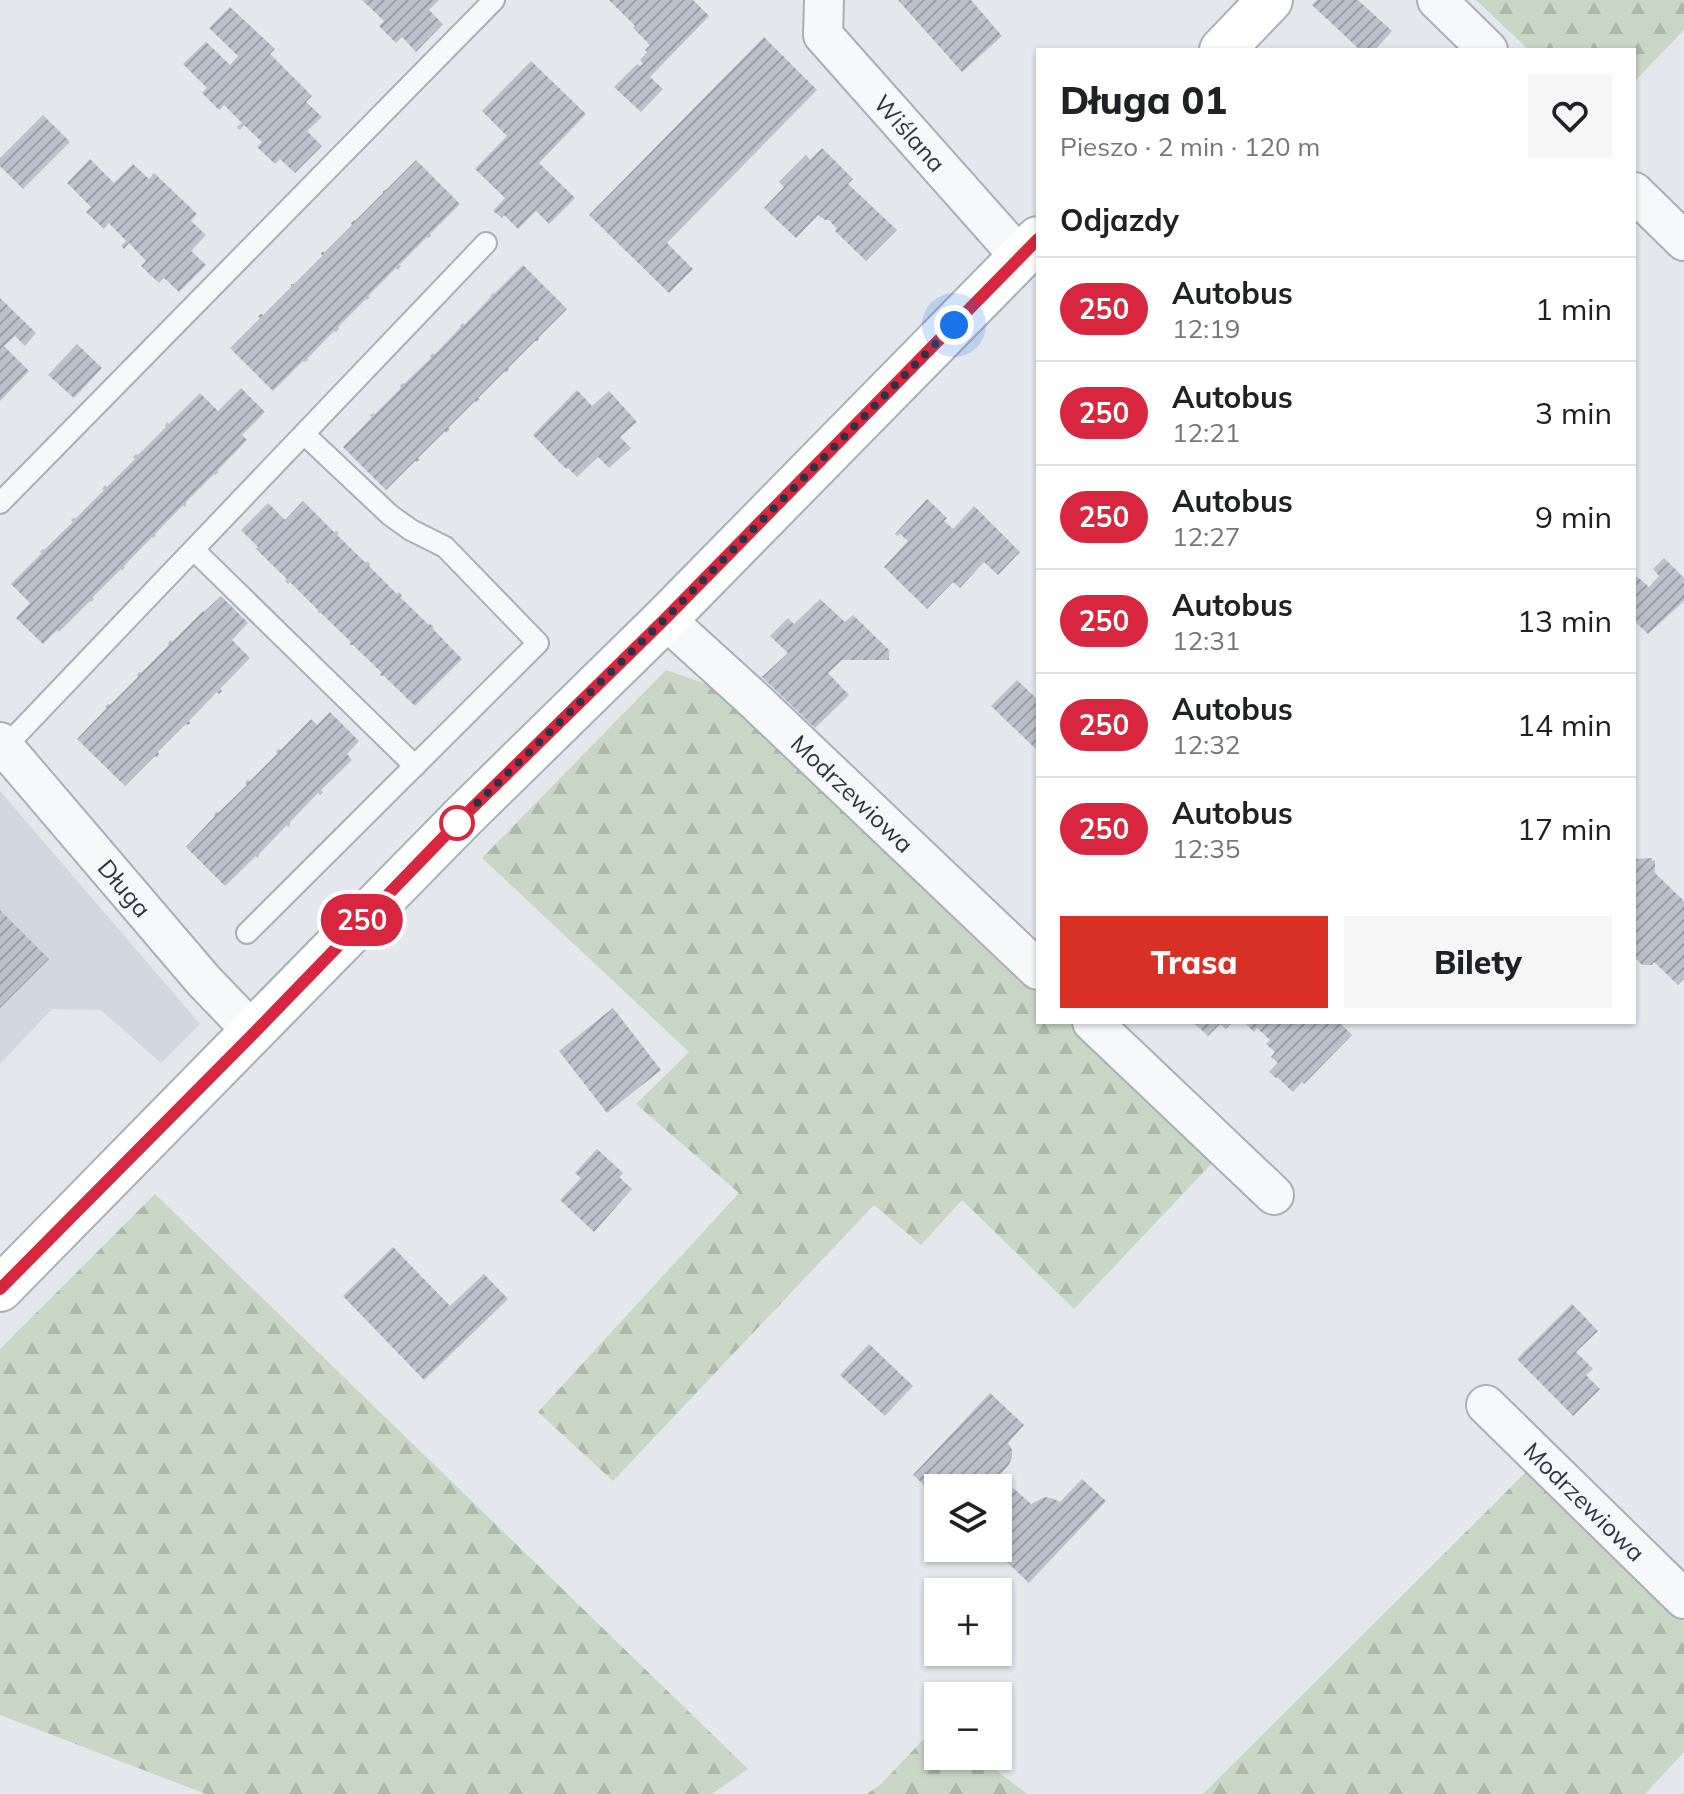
<!DOCTYPE html>
<html lang="pl">
<meta charset="utf-8">
<style>
:root{--surface:#fff;--page:#f6f6f6;--text:#202124;--muted:#757577;--line:#e0e0e0;--accent:#d93025}
body{margin:0;font-family:Mulish,sans-serif;background:var(--page);color:var(--text);height:100vh;display:flex;flex-direction:column;font-size:30px;white-space:nowrap}
*{box-sizing:border-box;margin:0}
p{font-size:26px;color:var(--muted)}
.icon{flex:none;width:44px;height:44px;fill:none;stroke:currentColor;stroke-width:2;stroke-linecap:round;stroke-linejoin:round}
.map{position:relative;flex:1;overflow:hidden}
.drawer{position:absolute;left:1036px;top:48px;width:600px;height:976px;display:flex;flex-direction:column;background:var(--surface);border-radius:0px;box-shadow:0 2px 6px #0004}
.drawer>*{flex:none}
.badge{padding:0 16px;border-radius:26px;font-size:28px;line-height:52px}
.buttons{position:absolute;left:924px;top:1474px;display:grid;gap:16px}
.buttons a{display:grid;place-items:center;width:88px;height:88px;border-radius:0px;background:var(--surface);box-shadow:0 2px 6px #0004;font-size:40px}
.you{position:absolute;width:40px;height:40px;margin:-20px;border:6px solid #fff;border-radius:50%;background:#1a73e8;box-shadow:0 0 0 12px #1a73e833}
.map>.badge{position:absolute;translate:-50% -50%;box-shadow:0 0 0 4px #fff}
h2{padding:0 24px;font-size:30px;line-height:72px}
.round{display:grid;place-items:center;flex:none;width:84px;height:84px;border-radius:0px;background:var(--page)}
.summary{display:flex;align-items:center;justify-content:space-between;height:136px;padding:0 24px}
h1{font-size:38px;font-weight:800;line-height:60px}
.action{display:flex;gap:16px;margin-top:auto;padding:16px 24px}
.action a{flex:1;height:92px;border-radius:0px;background:var(--accent);color:#fff;font-size:32px;font-weight:800;line-height:92px;text-align:center}
.action a+a{background:var(--page);color:var(--text)}
ul{padding:0;list-style:none}
li{display:flex;align-items:center;gap:24px;height:104px;padding:0 24px;border-top:2px solid var(--line)}
li div{flex:1}
li b{display:block;font-size:30px}
li em{font-style:normal}
li .badge{min-width:88px;font-weight:700;text-align:center}
.map>svg:first-child{display:block}
.built{fill:#d2d6de}
.forest{fill:url(#forest-firs)}
.building{fill:url(#building-hatch)}
.lines{fill:none;stroke-linecap:round;stroke-linejoin:round}
.service-casing{stroke:#a9aeb7;stroke-width:24}
.minor-casing{stroke:#a9aeb7;stroke-width:42}
.secondary-casing{stroke:#a9aeb7;stroke-width:48}
.service{stroke:#f7f8fa;stroke-width:20}
.minor{stroke:#f7f8fa;stroke-width:38}
.secondary{stroke:#fff;stroke-width:44}
.line-casing{stroke:#fff;stroke-width:18}
.line{stroke:#d7263d;stroke-width:12}
.walk{stroke:#2b3445;stroke-width:8;stroke-dasharray:0 14.4}
.stop-dot{fill:#fff;stroke:#d7263d;stroke-width:4}
.labels{text-anchor:middle;dominant-baseline:central;stroke-width:8;stroke-linejoin:round;paint-order:stroke}
.street-label{font-size:24px;fill:#2b3445;stroke:#f4f6f9}
</style>
<div class="map">
<svg width="1684" height="1794" viewBox="0 0 1684 1794">
<defs>
<pattern id="forest-firs" width="22" height="20" patternUnits="userSpaceOnUse" patternTransform="scale(2)"><rect width="22" height="20" fill="#c9d6c5"/><path d="M5 1l3.5 6h-7zM16 11l3.5 6h-7z" fill="#adb8ab"/></pattern>
<pattern id="building-hatch" width="6" height="6" patternUnits="userSpaceOnUse" patternTransform="scale(2)"><rect width="6" height="6" fill="#bbc0ca"/><path d="M-1 1l2-2M0 6l6-6M5 7l2-2" fill="none" stroke="#989da6"/></pattern>
</defs>
<rect width="100%" height="100%" fill="#e4e7ec"/>
<path class="built" d="M0 791 200 1024 161 1063 101 1010 52 1009 0 1064Z"/>
<g class="forest">
<path d="M1476 0H1684V30L1634 82V50H1529Z"/>
<path d="M666 670 727 691 1038 991V1022H1070L1214 1161 1074 1309 962 1200 921 1245 874 1205 613 1481 538 1412 739 1193 636 1104 689 1052 482 858Z"/>
<path d="M155 1194 748 1769 712 1794H206L0 1715V1349Z"/>
<path d="M1531 1467 1684 1622V1752L1645 1794H1203Z"/>
<path d="M937 1725 938 1756H978L1027 1794H867L881 1784Z"/>
</g>
<g class="building">
<path d="M362 0H439L429 10 443 24 416 52 402 37 396 43 379 26 384 21Z"/>
<path d="M609 0H693L709 16 650 77 663 89 641 112 614 87 637 64 640 66 643 64 640 60 647 52 645 50 650 45 633 28 635 26Z"/>
<path d="M898 0H971L1002 36 962 72Z"/>
<path d="M1317 0H1358L1392 31 1375 50H1360L1312 5Z"/>
<path d="M230 7 275 49 270 54 312 96 306 102 322 117 307 131 322 146 295 173 280 159 275 164 257 147 262 142 244 125 240 130 238 129 237 127 242 123 224 105 219 110 202 93 207 88 183 64 206 42 230 65 238 56 209 28Z"/>
<path d="M764 37 817 90 667 243 693 269 669 293 589 215Z"/>
<path d="M531 61 586 114 539 163 575 198 549 224 536 211 518 229 504 215 502 218 493 211 505 198 475 169 507 136 482 111Z"/>
<path d="M43 115 70 142 23 189 0 166V158Z"/>
<path d="M822 148 853 179 848 184 897 230 866 261 835 231 837 229 829 220H825L818 215 796 238 764 208 784 187 779 182 806 155 810 160Z"/>
<path d="M90 159 114 183 133 164 149 179 154 173 197 214 191 221 206 235 191 251 206 265 179 292 164 278 159 283 141 266 146 261 129 243 124 249 121 246 126 241 109 223 104 229 86 212 91 207 67 183Z"/>
<path d="M416 160 460 204 430 234 431 236 429 238 427 237 399 265 401 266 398 270 396 268 368 296 370 298 367 300 366 299 338 327 339 329 336 332 334 331 307 359 308 360 305 362 303 361 273 391 230 348 260 318 258 316 261 314 263 315 291 287V284H294L322 256 321 253 323 251 324 253 352 225 351 223 354 220 355 221 383 193V191L386 190Z"/>
<path d="M523 265 567 309 538 338 539 339 538 341H535L508 368 509 370 506 372 505 371 478 398 480 399 476 402 475 401 448 428 450 429 446 433 445 431 418 458 420 460 417 462 415 461 386 490 343 447 372 417 370 416 373 413 374 415 401 388 400 386 403 383 404 384 431 358 430 356 433 353 434 355 461 327 460 326 463 323 464 325 491 297 490 296 493 293 494 294Z"/>
<path d="M0 298 36 333 25 346 15 336 4 346 29 371 0 401Z"/>
<path d="M77 344 102 368 74 398 48 375Z"/>
<path d="M241 388 265 412 242 435 247 440 217 471 219 472 215 475 214 474 186 502V506L184 507 183 505 155 534 156 536 153 538 152 537 124 566 125 567 122 571 121 569 93 597 94 599 91 602 90 601 59 632 57 630 43 644 16 618 30 603 11 584 42 553 40 552 43 549 44 550 73 522 71 520 74 517 75 519 104 490 102 489 105 485 107 487 135 459 133 457 136 454 138 455 166 427 165 426 167 422 169 424 200 393 218 411Z"/>
<path d="M577 390 592 406 609 391 637 422 620 437 631 448 609 468 598 457 577 477 568 468 566 469 533 435Z"/>
<path d="M927 499 947 518 944 521 953 529 974 506 1020 552 998 575 984 562 960 588 953 582 927 609 884 567 908 541 900 534 898 536 895 534Z"/>
<path d="M303 501 334 532 337 531 339 533 337 535 366 563 367 561 370 564 369 566 397 594 399 592 402 596 400 597 429 625 430 624 434 627 432 628 462 659 415 706 384 676H381L380 674 382 673 353 645H350V641L321 613H318V610L290 582 288 584 285 581 287 579 256 549 258 547 241 530 268 503 285 520Z"/>
<path d="M1664 558 1684 578V601L1648 634 1634 621V574L1649 587 1659 576 1653 569Z"/>
<path d="M221 596 248 623 232 640 250 658 220 689 222 691 219 694 217 692 189 721 190 723 188 725 186 724 158 752 159 754 157 757 155 756 125 786 77 739 107 708 105 707 108 704 110 705 138 677 137 675 139 672 141 673 169 645 168 644 170 640 172 642 203 611 204 612Z"/>
<path d="M820 599 845 622 853 615 889 650V660H842L828 673 849 695 815 728 762 677 788 653 770 636 788 618 794 624Z"/>
<path d="M1017 680 1038 700V751L991 706Z"/>
<path d="M330 712 359 741 347 754 352 760 321 790 323 792 320 795 318 793 290 822V825L288 827 287 825 259 854V856L257 858 256 856 225 886 186 847 215 816 214 815 217 811 218 813 247 785 245 783 247 780 250 781 278 753 276 752 278 749 281 750 311 719 317 725Z"/>
<path d="M1652 858V861L1655 860V873L1684 901V979L1678 985 1654 962 1652 965H1642L1635 958V948L1637 946 1634 942V861L1636 859Z"/>
<path d="M0 910 49 959 0 1008Z"/>
<path d="M613 1008 661 1070 607 1113 559 1051Z"/>
<path d="M1193 1022H1233L1226 1029 1220 1024 1208 1036Z"/>
<path d="M1244 1022H1339L1352 1035 1304 1084 1302 1082 1293 1092 1277 1077 1276 1078 1269 1072 1278 1063 1271 1057 1275 1052 1266 1044 1270 1040 1257 1028 1254 1032Z"/>
<path d="M597 1149 623 1173 619 1177 632 1189 594 1232 560 1200 581 1178 575 1173Z"/>
<path d="M393 1247 450 1306 484 1274 508 1299 424 1380 343 1296Z"/>
<path d="M1572 1304 1598 1331 1576 1352 1593 1369 1586 1375 1600 1389 1573 1416 1517 1359Z"/>
<path d="M869 1344 913 1386 885 1416 840 1375Z"/>
<path d="M990 1393 1024 1425 1008 1443 1012 1450V1458L1008 1466 1000 1475 1012 1487 1031 1504 1045 1497 1054 1499 1060 1502 1082 1479 1106 1501 1029 1583 992 1548H998V1488H938V1498L913 1475Z"/>
</g>
<g class="lines">
<defs>
<g id="service">
<path d="M0 503 494 0"/>
<path d="M194 550 415 766"/>
<path d="M5 747 486 243"/>
<path d="M247 933 538 643 445 547 411 530 390 515 304 434"/>
</g>
<g id="minor">
<path id="s1" d="M824 0 823 35 1020 257"/>
<path d="M1437 0 1488 50"/>
<path d="M1634 192 1684 241"/>
<path id="s2" d="M665 619 752 698 1038 970"/>
<path id="s3" d="M0 742 204 981 254 1033"/>
<path d="M1092 1022 1274 1195"/>
<path id="s4" d="M1486 1405 1684 1599"/>
</g>
<g id="secondary">
<path d="M1222 50 1270 0"/>
<path d="M0 1289 464 816 665 619 1038 239"/>
</g>
</defs>
<use href="#service" class="service-casing"/>
<use href="#minor" class="minor-casing"/>
<use href="#secondary" class="secondary-casing"/>
<use href="#service" class="service"/>
<use href="#minor" class="minor"/>
<use href="#secondary" class="secondary"/>
</g>
<g class="lines">
<defs>
<path id="line" d="M0 1289 254 1033 464 816 665 619 1038 239"/>
</defs>
<use href="#line" class="line-casing"/>
<use href="#line" class="line"/>
<path class="walk" d="M457 823 665 619 954 325"/>
</g>
<circle class="stop-dot" cx="457" cy="823" r="16"/>
<g class="labels">
<g class="street-label">
<text stroke="none"><textPath href="#s1" startOffset="166">Wiślana</textPath></text>
<text stroke="none"><textPath href="#s2" startOffset="256">Modrzewiowa</textPath></text>
<text stroke="none"><textPath href="#s3" startOffset="192">Długa</textPath></text>
<text stroke="none"><textPath href="#s4" startOffset="138">Modrzewiowa</textPath></text>
</g>
</g>
</svg>
<div class="buttons">
<a><svg class="icon" aria-label="layers" viewBox="0 0 24 24"><path d="M12 4l9 5-9 5-9-5zM3 14l9 5 9-5"/></svg></a>
<a>+</a>
<a>−</a>
</div>
<div class="you" style="left:954px;top:325px"></div>
<b class="badge" style="left:362px;top:920px;background:#d7263d;color:#fff">250</b>
<section class="drawer">
<div class="summary"><div><h1>Długa 01</h1><p>Pieszo · 2 min · 120 m</p></div><a class="round"><svg class="icon" aria-label="heart" viewBox="0 0 24 24"><path d="M12 20l-8-8c-3-5 5-10 8-4 3-6 11-1 8 4z"/></svg></a></div>
<h2>Odjazdy</h2>
<ul>
<li><span class="badge" style="background:#d7263d;color:#fff">250</span><div><b>Autobus</b><p>12:19</p></div><em>1 min</em></li>
<li><span class="badge" style="background:#d7263d;color:#fff">250</span><div><b>Autobus</b><p>12:21</p></div><em>3 min</em></li>
<li><span class="badge" style="background:#d7263d;color:#fff">250</span><div><b>Autobus</b><p>12:27</p></div><em>9 min</em></li>
<li><span class="badge" style="background:#d7263d;color:#fff">250</span><div><b>Autobus</b><p>12:31</p></div><em>13 min</em></li>
<li><span class="badge" style="background:#d7263d;color:#fff">250</span><div><b>Autobus</b><p>12:32</p></div><em>14 min</em></li>
<li><span class="badge" style="background:#d7263d;color:#fff">250</span><div><b>Autobus</b><p>12:35</p></div><em>17 min</em></li>
</ul>
<div class="action"><a>Trasa</a><a>Bilety</a></div>
</section>
</div>
